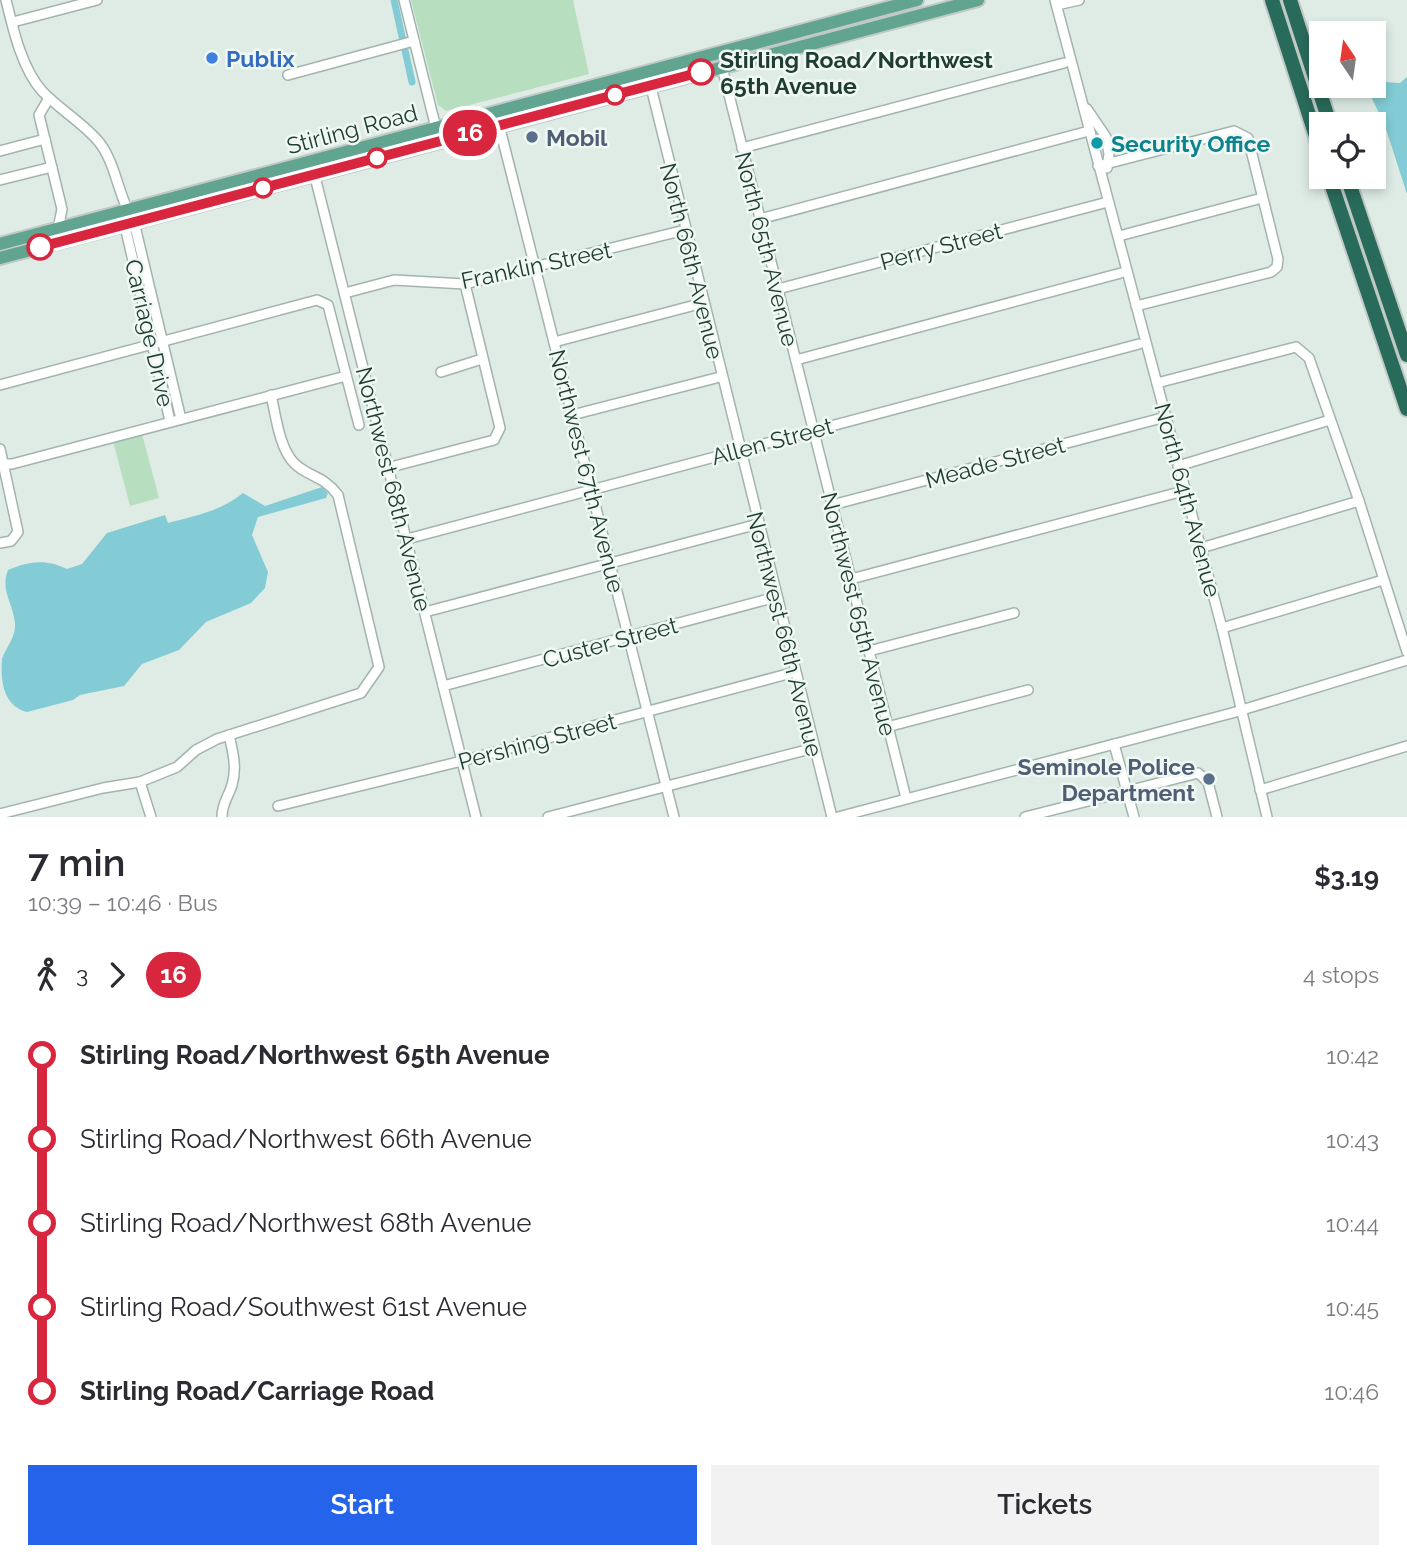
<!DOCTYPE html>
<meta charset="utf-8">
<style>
:root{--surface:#fff;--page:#f2f2f3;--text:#2b2b33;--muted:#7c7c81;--accent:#2563eb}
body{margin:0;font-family:Raleway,sans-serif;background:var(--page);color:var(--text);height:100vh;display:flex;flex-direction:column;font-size:26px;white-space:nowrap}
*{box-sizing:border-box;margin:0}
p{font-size:23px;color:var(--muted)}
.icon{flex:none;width:38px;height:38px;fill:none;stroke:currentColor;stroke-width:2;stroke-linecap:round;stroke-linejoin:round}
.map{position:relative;height:817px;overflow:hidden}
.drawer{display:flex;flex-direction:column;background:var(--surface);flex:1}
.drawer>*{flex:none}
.badge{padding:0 14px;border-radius:23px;font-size:24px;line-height:46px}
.needle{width:46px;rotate:347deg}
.buttons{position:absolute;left:1309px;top:21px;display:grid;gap:14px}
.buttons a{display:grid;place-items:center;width:77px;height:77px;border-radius:0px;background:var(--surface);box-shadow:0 4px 10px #0003;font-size:35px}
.map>.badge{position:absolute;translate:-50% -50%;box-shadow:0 0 0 4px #fff}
.legs{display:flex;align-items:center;gap:10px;height:77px;padding:0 28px;font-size:23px}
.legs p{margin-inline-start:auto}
.summary{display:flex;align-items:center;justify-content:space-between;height:119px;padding:0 28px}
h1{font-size:38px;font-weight:600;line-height:52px}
.button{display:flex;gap:14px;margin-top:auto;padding:14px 28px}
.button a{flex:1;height:80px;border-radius:0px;background:var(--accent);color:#fff;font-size:28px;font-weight:600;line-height:80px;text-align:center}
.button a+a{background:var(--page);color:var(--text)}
ul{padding:0 28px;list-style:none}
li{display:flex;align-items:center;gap:24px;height:84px;font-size:26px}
li i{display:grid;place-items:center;width:10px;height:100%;margin:0 9px;background:currentColor}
li i::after{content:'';width:18px;height:18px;margin:-9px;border:5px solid;border-radius:50%;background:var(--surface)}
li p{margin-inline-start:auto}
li:first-child i{background:linear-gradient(#0000 50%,currentColor 0)}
li:last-child i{background:linear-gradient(currentColor 50%,#0000 0)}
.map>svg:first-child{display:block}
.green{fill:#b7debf}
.water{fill:#83ccd5}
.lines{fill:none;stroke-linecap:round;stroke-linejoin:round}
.canal{stroke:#83ccd5;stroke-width:7}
.minor-casing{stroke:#a2b4ad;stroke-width:12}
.major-casing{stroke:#c0c9c6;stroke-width:16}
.highway-casing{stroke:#c0c9c6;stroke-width:18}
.minor{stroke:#fff;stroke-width:9}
.major{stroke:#61a48f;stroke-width:12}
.highway{stroke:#296b5a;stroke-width:14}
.line-1-casing{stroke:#fff;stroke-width:16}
.line-1{stroke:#d7263d;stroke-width:10}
.shop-dot{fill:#3f7fe0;stroke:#f0f8f4;stroke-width:2.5}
.stop-1-dot{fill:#fff;stroke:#d7263d;stroke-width:3.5}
.service-dot{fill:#5c6f8a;stroke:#f0f8f4;stroke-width:2.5}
.culture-dot{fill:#0f9aa8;stroke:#f0f8f4;stroke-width:2.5}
.labels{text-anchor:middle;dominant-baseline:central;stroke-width:5;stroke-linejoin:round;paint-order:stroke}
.shop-label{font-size:23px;font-weight:bold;fill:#366cbe;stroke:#f0f8f4;text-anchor:start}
.stop-label{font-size:23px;font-weight:bold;fill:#1f3d33;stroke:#f0f8f4;text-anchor:start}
.street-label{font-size:23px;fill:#1f3d33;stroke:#f0f8f4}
.service-label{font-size:23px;font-weight:bold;fill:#4e5e75;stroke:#f0f8f4;text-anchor:start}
.culture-label{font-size:23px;font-weight:bold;fill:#0d838f;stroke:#f0f8f4;text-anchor:start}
</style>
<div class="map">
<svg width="1407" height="817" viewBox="0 0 1407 817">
<rect width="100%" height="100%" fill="#dfece6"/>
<g class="green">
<path d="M411 0H573L589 74 446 111 438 105Z"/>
<path d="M142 434 159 498 130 506 113 441Z"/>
</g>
<g class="water">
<path d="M1407 77V194L1385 126 1368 90 1384 82 1400 83Z"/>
<path d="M322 487 328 493 326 498 258 517 252 535 268 572 265 588 251 603 206 622 179 650 142 664 124 686 80 695 73 700 27 712C4 706 0 682 2 659 6 647 16 638 15 623 13 603 0 590 8 570 30 561 45 559 67 569L82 564 107 533 165 515 168 523C195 516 221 511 243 493L265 506Z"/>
</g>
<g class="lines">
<path class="canal" d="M394 0 412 82"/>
<defs>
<g id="minor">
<path d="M6 0C13 29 22 69 42 91 59 109 83 123 99 142 117 165 118 198 134 222L181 419"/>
<path d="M404 0 436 128"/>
<path d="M1055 0 1222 628 1267 817"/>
<path d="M1057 5 1079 0"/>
<path d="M13 22 97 0"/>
<path d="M722 67 906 798"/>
<path d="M647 71 832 817"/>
<path d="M288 75 414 41"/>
<path d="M49 98 39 115 62 209 58 229"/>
<path d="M1087 109 1106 137 1109 154 1107 168"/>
<path d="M499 125 674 817"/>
<path d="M742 148 1064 63"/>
<path d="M0 151 45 139"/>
<path d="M311 161 476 817"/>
<path d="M1098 166 1234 131 1248 138 1278 259 1277 267 1271 272 1136 306"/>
<path d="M0 180 52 167"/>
<path d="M760 219 1085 132"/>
<path d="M124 222 170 421"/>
<path d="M1119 236 1262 198"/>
<path d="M778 289 1104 203"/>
<path d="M345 293 394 280 465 284 685 230"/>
<path d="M554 342 703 303"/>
<path d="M796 360 1121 273"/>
<path d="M441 372 482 359"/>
<path d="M1157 383 1296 347 1309 358 1359 501 1407 652"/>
<path d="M0 385 317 300 328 305 359 425"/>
<path d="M572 415 720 377"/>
<path d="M0 449 18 532 11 541 0 543"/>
<path d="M0 464H12L346 376"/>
<path d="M1178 466 1330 420"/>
<path d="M387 468 494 440 500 428 465 284"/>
<path d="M832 505 1158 419"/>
<path d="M407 539 1139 344"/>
<path d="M1201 548 1359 501"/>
<path d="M851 579 1176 493"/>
<path d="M425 612 758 524"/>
<path d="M1222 628 1383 580"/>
<path d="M869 651 1014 613"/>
<path d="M443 686 776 597"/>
<path d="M887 727 1028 690"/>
<path d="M1114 744 1134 817"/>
<path d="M140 782 151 817"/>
<path d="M1260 790 1407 746"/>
<path d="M278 806 462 761 795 672"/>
<path d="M0 814 103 788 140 782 177 767 196 750 217 739 361 693 379 667 338 495C323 475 308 477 294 463 279 447 276 416 271 395"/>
<path d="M222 817C222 803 228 798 232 785 237 768 233 752 229 735"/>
<path d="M548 817 814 748"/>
<path d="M838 817 1232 713 1407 660"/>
<path d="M1025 817 1198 773 1208 782 1217 817"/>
</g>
<g id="major">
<path d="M0 244 917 0"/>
<path d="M0 258 978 0"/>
</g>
<g id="highway">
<path d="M1272 0 1321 152"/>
<path d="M1290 0 1330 124"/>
<path d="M1329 177 1407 409"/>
<path d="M1347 177 1407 355"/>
</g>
</defs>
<use href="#minor" class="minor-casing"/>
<use href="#major" class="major-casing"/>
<use href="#highway" class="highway-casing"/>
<use href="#minor" class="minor"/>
<use href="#major" class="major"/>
<use href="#highway" class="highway"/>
</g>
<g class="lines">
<defs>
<path id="line-1" d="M40 247 701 72"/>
</defs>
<use href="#line-1" class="line-1-casing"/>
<use href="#line-1" class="line-1"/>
</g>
<circle class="shop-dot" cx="212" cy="58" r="7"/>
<g class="stop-1-dot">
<circle cx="701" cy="72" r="12"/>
<circle cx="615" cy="95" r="9"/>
<circle cx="377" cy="158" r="9"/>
<circle cx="263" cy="188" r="9"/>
<circle cx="40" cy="247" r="12"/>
</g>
<g class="service-dot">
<circle cx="532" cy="137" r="7"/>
<circle cx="1209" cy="779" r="7"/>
</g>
<circle class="culture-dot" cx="1097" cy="143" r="7"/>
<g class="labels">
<g class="shop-label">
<text x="226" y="58">Publix</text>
</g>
<g class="stop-label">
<text x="720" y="59">Stirling Road/Northwest<tspan x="720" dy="26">65th Avenue</tspan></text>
</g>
<g class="street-label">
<text transform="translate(352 129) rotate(-15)">Stirling Road</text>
<text transform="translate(941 246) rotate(-15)">Perry Street</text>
<text transform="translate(767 249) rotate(76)">North 65th Avenue</text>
<text transform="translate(692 261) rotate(76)">North 66th Avenue</text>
<text transform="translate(536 265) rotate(-12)">Franklin Street</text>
<text transform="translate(150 333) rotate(77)">Carriage Drive</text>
<text transform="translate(772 441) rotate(-15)">Allen Street</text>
<text transform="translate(995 462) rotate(-15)">Meade Street</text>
<text transform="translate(587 471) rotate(76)">Northwest 67th Avenue</text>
<text transform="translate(394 489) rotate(76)">Northwest 68th Avenue</text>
<text transform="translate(1188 500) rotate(75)">North 64th Avenue</text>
<text transform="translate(859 614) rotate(76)">Northwest 65th Avenue</text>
<text transform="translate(785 634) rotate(76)">Northwest 66th Avenue</text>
<text transform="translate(610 642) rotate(-15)">Custer Street</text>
<text transform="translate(537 741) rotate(-15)">Pershing Street</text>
</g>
<g class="service-label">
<text x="546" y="137">Mobil</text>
<text x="1195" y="766" text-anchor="end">Seminole Police<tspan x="1195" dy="26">Department</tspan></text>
</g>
<g class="culture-label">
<text x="1111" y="143">Security Office</text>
</g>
</g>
</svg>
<div class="buttons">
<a><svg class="needle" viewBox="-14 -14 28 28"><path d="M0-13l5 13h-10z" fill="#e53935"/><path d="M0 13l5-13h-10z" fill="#7c7c81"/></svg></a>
<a><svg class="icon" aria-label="locate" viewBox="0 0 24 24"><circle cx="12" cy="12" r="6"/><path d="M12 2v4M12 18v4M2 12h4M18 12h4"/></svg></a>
</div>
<b class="badge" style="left:470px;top:133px;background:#d7263d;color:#fff">16</b>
</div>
<section class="drawer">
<div class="summary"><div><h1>7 min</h1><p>10:39 – 10:46 · Bus</p></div><b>$3.19</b></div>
<div class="legs"><svg class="icon" aria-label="walk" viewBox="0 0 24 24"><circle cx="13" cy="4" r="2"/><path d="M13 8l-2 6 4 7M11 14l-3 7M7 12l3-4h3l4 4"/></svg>3<svg class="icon" aria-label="forward" viewBox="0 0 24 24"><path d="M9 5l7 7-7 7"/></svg><b class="badge" style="background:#d7263d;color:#fff">16</b><p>4 stops</p></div>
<ul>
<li><i style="color:#d7263d"></i><b>Stirling Road/Northwest 65th Avenue</b><p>10:42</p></li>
<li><i style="color:#d7263d"></i><span>Stirling Road/Northwest 66th Avenue</span><p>10:43</p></li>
<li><i style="color:#d7263d"></i><span>Stirling Road/Northwest 68th Avenue</span><p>10:44</p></li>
<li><i style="color:#d7263d"></i><span>Stirling Road/Southwest 61st Avenue</span><p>10:45</p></li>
<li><i style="color:#d7263d"></i><b>Stirling Road/Carriage Road</b><p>10:46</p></li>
</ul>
<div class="button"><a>Start</a><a>Tickets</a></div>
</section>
